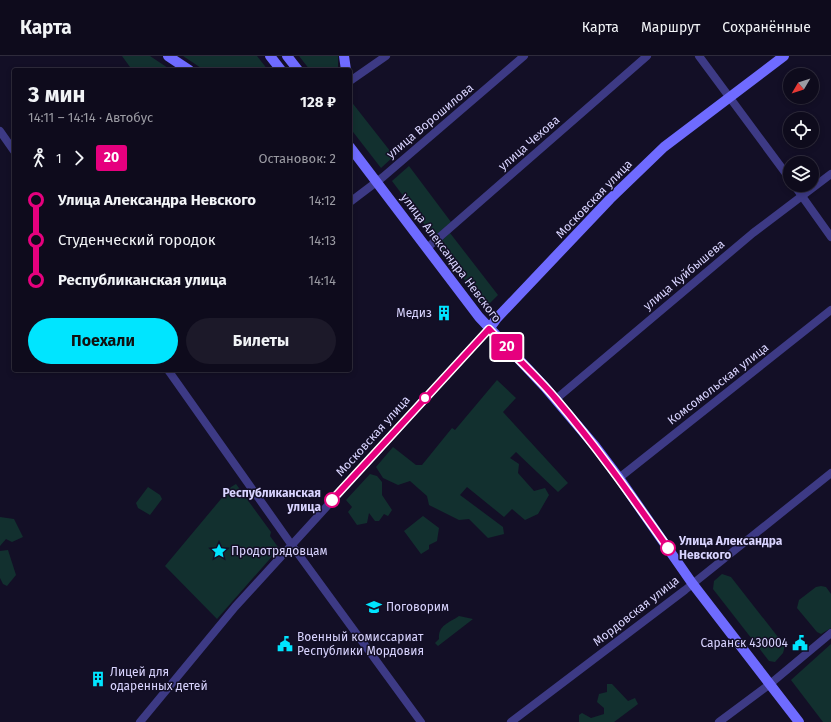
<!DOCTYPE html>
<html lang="ru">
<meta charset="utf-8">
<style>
:root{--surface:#0e0b1c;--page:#1c1929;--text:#f1f3f6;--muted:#9b9ba3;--line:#2e2b3b;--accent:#00e5ff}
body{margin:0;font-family:"Fira Sans",sans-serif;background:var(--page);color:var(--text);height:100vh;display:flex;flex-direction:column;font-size:15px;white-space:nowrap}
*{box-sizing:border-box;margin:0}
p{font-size:13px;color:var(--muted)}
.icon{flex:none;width:22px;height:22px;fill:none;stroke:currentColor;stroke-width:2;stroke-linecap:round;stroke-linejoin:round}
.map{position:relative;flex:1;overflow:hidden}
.drawer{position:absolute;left:12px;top:12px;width:340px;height:304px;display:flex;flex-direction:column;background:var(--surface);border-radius:4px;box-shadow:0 2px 6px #0003,0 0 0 1px var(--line)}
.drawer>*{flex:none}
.badge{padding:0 8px;border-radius:3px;font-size:14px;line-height:26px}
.needle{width:26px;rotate:231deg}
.tools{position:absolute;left:783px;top:12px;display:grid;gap:8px}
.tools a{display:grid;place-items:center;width:36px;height:36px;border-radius:50%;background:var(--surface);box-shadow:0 2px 6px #0003,0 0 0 1px var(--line);font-size:20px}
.map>.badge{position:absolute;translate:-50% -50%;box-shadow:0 0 0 2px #fff}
.legs{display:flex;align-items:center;gap:6px;height:44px;padding:0 16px;font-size:13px}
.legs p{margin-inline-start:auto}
.summary{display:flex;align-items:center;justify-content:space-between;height:68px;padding:0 16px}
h1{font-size:22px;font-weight:700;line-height:30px}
.cta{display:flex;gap:8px;margin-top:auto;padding:8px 16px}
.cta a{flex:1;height:46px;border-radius:24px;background:var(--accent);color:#111;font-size:16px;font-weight:700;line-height:46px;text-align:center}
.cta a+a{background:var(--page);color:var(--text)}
ul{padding:0 16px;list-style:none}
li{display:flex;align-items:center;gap:14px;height:40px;font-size:15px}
li i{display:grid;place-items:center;width:6px;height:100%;margin:0 5px;background:currentColor}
li i::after{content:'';width:10px;height:10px;margin:-5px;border:3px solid;border-radius:50%;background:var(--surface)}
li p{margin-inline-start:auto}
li:first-child i{background:linear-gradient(#0000 50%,currentColor 0)}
li:last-child i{background:linear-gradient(currentColor 50%,#0000 0)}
header{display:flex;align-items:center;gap:24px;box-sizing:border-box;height:56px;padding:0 20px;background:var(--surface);border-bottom:1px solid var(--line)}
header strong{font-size:19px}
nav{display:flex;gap:22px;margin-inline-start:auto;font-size:14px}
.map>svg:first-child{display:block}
.green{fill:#12302f}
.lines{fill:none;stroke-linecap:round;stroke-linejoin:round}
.street{stroke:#3d3a85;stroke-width:8}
.secondary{stroke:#6f6bff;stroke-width:10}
.line-1-casing{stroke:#fff;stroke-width:9}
.line-1{stroke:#e6007e;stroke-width:6}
.stop-1-dot{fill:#fff;stroke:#e6007e;stroke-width:2}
.labels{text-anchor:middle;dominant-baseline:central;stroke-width:3;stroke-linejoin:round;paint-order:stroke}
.street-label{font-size:12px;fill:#d9d4ff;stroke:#130f26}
.poi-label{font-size:12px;fill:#d9d4ff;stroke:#130f26;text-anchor:start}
.stop-label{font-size:12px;font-weight:bold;fill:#d9d4ff;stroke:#130f26;text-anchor:end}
</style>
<header>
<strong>Карта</strong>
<nav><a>Карта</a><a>Маршрут</a><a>Сохранённые</a></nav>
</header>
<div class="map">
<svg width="831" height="666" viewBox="0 0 831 666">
<rect width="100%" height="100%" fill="#130f26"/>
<g class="green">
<path d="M122 0H150L171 14H141L139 11H130Z"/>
<path d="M183 0H257L268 14H204Z"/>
<path d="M299 0H338V14H310Z"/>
<path d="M350 44 394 100 381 112 350 72Z"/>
<path d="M409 110 451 166 434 181 392 125Z"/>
<path d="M450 177 498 239 488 249H483L438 188Z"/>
<path d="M497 324 516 342 503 356 568 427 558 436 516 396 510 402 519 408 518 417 534 435 545 432 549 439 538 458 525 464 512 453 504 461 467 431 460 439 503 471 504 478 488 482 469 463 459 464 429 449 427 440 410 425 398 429 383 422 376 411 393 391 416 409H422L452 372 455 374Z"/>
<path d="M370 418 377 420 382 426V439L392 454 388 460 384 458 379 465H375L369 457 367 467 357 469 348 456 352 451 346 444Z"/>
<path d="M236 428 271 476 270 480 278 491 275 497 217 563 165 510 231 431Z"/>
<path d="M148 431 160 439 162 443 150 459 138 452 136 447Z"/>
<path d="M423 460 439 472 437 485 429 489V493L421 498 404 475Z"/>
<path d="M0 461 14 463 23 481 12 486 6 483 0 490Z"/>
<path d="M8 494 16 519 7 530 3 528 0 522V495Z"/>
<path d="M722 518 731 521 785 590 783 597 775 606 769 605 713 533 714 525Z"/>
<path d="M821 530 826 531 831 538V572L821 578 817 576 797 552 799 544 816 531Z"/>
<path d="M459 560 473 563 438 590 435 587 439 583C438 569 449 567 459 560Z"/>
<path d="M831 588V666H823L791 624Z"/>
<path d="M607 628H612L628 645 635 642 638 648 614 666H579V659L582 657 591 662 604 658V652L597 646 599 638 607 636Z"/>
</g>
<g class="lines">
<g class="street">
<path d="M699 0 790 123"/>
<path d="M350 25 386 0"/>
<path d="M0 75 14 95"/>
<path d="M794 129 831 181"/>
<path d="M350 146 383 121 524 0"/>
<path d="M427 192 647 0"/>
<path d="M168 314 291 488 421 666"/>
<path d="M556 343 753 177 831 118"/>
<path d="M619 422 831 254"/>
<path d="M140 666 235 551 489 273"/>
<path d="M511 666 685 534 831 417"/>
<path d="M719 666 770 628 831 577"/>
</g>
<g class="secondary">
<path d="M168 0 189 14"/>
<path d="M270 0 281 14"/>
<path d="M287 0 298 14"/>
<path d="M344 0 346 14"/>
<path d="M350 91 479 261 545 331 595 390 619 422 692 527 799 666"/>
<path d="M489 273 497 262 610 143 664 91 784 0"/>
</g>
</g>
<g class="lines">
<defs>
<path id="line-1" d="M332 444 489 273C511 297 535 318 556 343 597 391 632 441 668 492"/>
</defs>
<use href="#line-1" class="line-1-casing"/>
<use href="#line-1" class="line-1"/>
</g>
<defs>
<symbol id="building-bare" viewBox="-9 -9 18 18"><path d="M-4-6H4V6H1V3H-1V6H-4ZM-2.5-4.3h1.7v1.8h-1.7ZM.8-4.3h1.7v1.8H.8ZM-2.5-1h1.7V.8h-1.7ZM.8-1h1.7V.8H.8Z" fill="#00e5ff" stroke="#130f26" stroke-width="2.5" paint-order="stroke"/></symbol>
<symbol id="sight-bare" viewBox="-9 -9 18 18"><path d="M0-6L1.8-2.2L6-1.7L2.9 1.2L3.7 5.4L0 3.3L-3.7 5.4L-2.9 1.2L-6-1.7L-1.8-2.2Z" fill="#00e5ff" stroke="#130f26" stroke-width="2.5" paint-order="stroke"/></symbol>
<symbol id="school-bare" viewBox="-9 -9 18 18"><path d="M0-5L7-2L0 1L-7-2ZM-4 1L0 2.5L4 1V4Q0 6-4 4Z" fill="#00e5ff" stroke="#130f26" stroke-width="2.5" paint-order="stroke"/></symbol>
<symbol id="civic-bare" viewBox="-9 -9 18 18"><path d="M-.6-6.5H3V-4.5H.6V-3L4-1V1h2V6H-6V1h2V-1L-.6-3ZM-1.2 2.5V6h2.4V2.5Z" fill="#00e5ff" stroke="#130f26" stroke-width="2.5" paint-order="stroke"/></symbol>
</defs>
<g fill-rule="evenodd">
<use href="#building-bare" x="433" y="246" width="22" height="22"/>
<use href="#sight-bare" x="208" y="484" width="22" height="22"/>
<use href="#school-bare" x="363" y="540" width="22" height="22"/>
<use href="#civic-bare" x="789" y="576" width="22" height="22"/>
<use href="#civic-bare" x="274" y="577" width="22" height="22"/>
<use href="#building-bare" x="87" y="612" width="22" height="22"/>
</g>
<g class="stop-1-dot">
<circle cx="425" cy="342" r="5"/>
<circle cx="332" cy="444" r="7"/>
<circle cx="668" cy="492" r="7"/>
</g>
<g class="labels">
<g class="street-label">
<text transform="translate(430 65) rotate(-40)">улица Ворошилова</text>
<text transform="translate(529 87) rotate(-41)">улица Чехова</text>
<text transform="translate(594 143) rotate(-46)">Московская улица</text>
<text transform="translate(451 202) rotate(53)">улица Александра Невского</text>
<text transform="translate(684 219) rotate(-40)">улица Куйбышева</text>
<text transform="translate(718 328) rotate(-38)">Комсомольская улица</text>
<text transform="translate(373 380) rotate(-48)">Московская улица</text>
<text transform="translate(636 555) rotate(-38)">Мордовская улица</text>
</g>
<g class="poi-label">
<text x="432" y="257" text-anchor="end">Медиз</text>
<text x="231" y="495">Продотрядовцам</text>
<text x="386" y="551">Поговорим</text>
<text x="297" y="581">Военный комиссариат<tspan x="297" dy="14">Республики Мордовия</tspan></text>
<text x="788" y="587" text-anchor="end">Саранск 430004</text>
<text x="110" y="616">Лицей для<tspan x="110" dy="14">одаренных детей</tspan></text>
</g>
<g class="stop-label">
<text x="321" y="437">Республиканская<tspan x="321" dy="14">улица</tspan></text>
<text x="679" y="485" text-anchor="start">Улица Александра<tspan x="679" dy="14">Невского</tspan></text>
</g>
</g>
</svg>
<div class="tools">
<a><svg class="needle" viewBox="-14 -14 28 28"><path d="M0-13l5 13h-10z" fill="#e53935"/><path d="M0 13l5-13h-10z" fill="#9b9ba3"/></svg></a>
<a><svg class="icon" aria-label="locate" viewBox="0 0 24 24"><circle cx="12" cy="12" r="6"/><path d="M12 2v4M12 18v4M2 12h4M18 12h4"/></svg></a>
<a><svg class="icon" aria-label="layers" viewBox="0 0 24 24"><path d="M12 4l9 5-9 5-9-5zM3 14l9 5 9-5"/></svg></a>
</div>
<b class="badge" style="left:507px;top:291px;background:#e6007e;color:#fff">20</b>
<section class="drawer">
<div class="summary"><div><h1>3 мин</h1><p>14:11 – 14:14 · Автобус</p></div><b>128 ₽</b></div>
<div class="legs"><svg class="icon" aria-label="walk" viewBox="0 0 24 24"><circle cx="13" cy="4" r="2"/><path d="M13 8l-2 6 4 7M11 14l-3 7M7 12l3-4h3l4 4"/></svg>1<svg class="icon" aria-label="forward" viewBox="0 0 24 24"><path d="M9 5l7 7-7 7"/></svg><b class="badge" style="background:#e6007e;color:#fff">20</b><p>Остановок: 2</p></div>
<ul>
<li><i style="color:#e6007e"></i><b>Улица Александра Невского</b><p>14:12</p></li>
<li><i style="color:#e6007e"></i><span>Студенческий городок</span><p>14:13</p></li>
<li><i style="color:#e6007e"></i><b>Республиканская улица</b><p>14:14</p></li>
</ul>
<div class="cta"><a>Поехали</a><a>Билеты</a></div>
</section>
</div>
